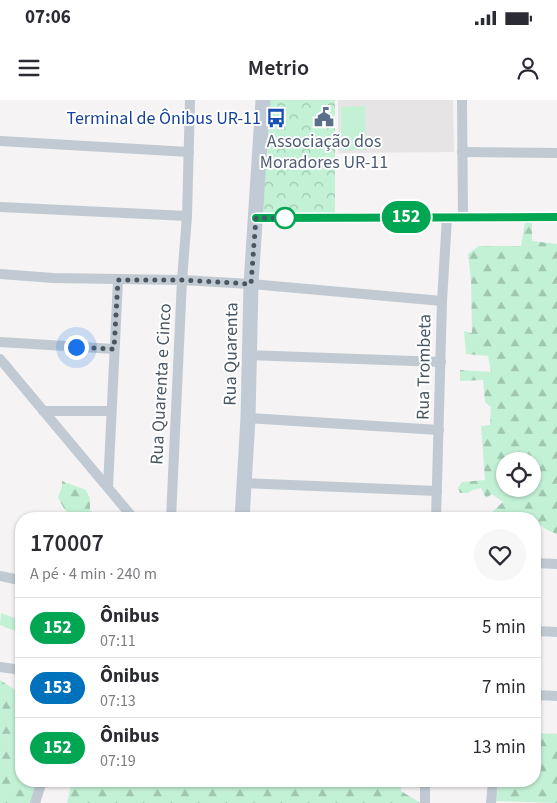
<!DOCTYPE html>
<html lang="pt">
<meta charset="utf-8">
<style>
:root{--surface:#fff;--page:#f7f7f7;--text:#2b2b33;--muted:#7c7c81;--line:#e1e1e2}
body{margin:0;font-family:"Source Sans 3",sans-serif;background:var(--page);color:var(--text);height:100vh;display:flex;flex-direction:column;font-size:19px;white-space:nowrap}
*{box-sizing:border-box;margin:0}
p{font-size:16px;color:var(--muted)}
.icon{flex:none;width:28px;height:28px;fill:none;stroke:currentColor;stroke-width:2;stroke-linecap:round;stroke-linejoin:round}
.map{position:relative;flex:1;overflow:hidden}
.panel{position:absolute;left:15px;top:412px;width:526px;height:275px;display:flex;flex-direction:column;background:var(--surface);border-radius:20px;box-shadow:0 1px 4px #0004}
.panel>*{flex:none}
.badge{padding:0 10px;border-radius:16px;font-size:18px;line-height:32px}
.buttons{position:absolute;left:496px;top:352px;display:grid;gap:10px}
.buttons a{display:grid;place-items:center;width:45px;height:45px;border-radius:50%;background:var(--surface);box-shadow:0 1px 4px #0004;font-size:25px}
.you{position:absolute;width:25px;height:25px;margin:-12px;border:4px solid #fff;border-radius:50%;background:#1a73e8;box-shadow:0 0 0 8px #1a73e833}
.map>.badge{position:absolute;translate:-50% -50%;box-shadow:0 0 0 2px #fff}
.round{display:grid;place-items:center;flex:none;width:52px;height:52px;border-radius:26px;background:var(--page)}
.headline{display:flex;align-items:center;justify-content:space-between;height:85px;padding:0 15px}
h1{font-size:24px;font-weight:600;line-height:38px}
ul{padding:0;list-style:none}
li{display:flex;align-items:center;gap:15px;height:60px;padding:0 15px;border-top:1px solid var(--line)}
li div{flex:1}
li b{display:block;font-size:19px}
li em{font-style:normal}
li .badge{min-width:55px;font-weight:700;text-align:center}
.status{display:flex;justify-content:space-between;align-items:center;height:35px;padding:0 25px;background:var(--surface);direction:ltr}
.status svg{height:14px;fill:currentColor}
header{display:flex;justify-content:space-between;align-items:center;height:65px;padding:0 15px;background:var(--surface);font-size:22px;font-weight:600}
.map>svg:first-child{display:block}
.education{fill:#e6e4e5}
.forest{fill:url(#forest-firs);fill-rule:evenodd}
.park{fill:url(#park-crowns)}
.garden{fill:#c3f1d5}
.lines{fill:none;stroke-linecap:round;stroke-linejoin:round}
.street{stroke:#c1cad2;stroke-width:10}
.secondary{stroke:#c1cbd6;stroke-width:15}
.line-casing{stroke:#fff;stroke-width:11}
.line{stroke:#00a651;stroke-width:8}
.walk{stroke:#4a5661;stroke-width:5;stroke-dasharray:0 9}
.stop-dot{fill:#fff;stroke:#00a651;stroke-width:2.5}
.labels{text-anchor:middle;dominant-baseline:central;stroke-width:4;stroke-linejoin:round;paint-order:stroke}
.transit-label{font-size:18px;fill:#164399;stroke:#fff;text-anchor:end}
.service-label{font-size:18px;fill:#4e5e75;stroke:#fff}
.street-label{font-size:18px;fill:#4a5661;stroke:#fff}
</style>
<div class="status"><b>07:06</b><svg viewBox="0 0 49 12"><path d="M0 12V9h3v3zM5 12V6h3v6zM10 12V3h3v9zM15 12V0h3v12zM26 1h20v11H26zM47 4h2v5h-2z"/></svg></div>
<header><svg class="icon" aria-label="menu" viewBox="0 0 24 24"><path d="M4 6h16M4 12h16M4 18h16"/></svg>Metrio<svg class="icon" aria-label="person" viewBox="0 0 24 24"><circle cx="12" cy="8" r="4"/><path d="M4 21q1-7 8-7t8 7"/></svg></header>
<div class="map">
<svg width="557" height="703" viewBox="0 0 557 703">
<defs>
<pattern id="forest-firs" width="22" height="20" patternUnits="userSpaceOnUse" patternTransform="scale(1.25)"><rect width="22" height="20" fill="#c3f1d5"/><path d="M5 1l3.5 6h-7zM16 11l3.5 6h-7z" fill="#a0c6b0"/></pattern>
<pattern id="park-crowns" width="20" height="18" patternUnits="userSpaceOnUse" patternTransform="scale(1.25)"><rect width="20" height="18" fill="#c3f1d5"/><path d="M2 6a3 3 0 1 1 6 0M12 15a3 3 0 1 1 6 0" fill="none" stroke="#a0c6b0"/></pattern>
</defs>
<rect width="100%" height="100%" fill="#f5f3f3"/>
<path class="education" d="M338 0H453L454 52 338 53Z"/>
<g class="forest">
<path d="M525 122 532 123V141L557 144V434L547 430 535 421V419L515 417 507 412 506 419H494L492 412 503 402 492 394 486 398 481 388 472 390 468 393H460L458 388 462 382 485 380 481 326 490 325 491 307 485 302 483 280 460 281V270L491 272 488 256 466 254 464 231 472 233 471 179 468 154 479 146H521ZM505 361H532V389H505Z"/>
<path d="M62 381 86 390 90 399V410L100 419C74 419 70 422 58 397L62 387Z"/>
<path d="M1 513 20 520 21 515V533L0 525Z"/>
<path d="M0 580 20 593 21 681H37L30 703H0Z"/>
<path d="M535 633 557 634V703L496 701 499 681H535Z"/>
<path d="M72 681H402L401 691 419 702V703H67Z"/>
</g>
<path class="park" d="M267 0H335V118L265 114 263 112 269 26Z"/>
<path class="garden" d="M365 6 366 50H341V7Z"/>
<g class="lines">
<g class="street">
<path d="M462 0 463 117"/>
<path d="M0 41 189 52"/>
<path d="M462 52 557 53"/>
<path d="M0 107 187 116"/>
<path d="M256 118 557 117"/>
<path d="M0 174 53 178 182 180 251 184 442 201"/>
<path d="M0 242 114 249"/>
<path d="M249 255 441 262"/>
<path d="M0 259 134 419"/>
<path d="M43 311H111"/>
<path d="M248 318 439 330"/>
<path d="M244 383 437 391"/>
<path d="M108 387 118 180"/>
<path d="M171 419 182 180 187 116 190 0"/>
<path d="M436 419 442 201 447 117"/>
<path d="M535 463 557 464"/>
<path d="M0 476 19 480"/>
<path d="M535 531 557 532"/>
<path d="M0 567 21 570"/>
<path d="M535 595 557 596"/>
<path d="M35 703 42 681"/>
<path d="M425 703V681"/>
<path d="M491 703 493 681"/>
</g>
<path class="secondary" d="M242 419 248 318 251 184 263 0"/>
</g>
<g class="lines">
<defs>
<path id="line" d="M256 118 557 117"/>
</defs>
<use href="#line" class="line-casing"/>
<use href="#line" class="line"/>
<path class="walk" d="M76 247 114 249 118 180H182L251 184 256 118H294H285"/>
</g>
<defs>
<symbol id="civic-bare" viewBox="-9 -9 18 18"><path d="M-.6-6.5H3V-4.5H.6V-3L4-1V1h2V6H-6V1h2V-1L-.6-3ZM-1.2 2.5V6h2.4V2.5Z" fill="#5c6f8a" stroke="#fff" stroke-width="2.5" paint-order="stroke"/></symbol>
<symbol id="bus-bare" viewBox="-9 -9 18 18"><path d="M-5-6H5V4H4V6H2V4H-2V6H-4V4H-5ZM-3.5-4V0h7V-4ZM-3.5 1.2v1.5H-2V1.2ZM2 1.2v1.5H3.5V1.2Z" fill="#1a4fb4" stroke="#fff" stroke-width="2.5" paint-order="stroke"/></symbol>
</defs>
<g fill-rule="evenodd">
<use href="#civic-bare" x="310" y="3" width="28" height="28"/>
<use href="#bus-bare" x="262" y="4" width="28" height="28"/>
</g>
<circle class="stop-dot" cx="285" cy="118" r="10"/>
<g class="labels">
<g class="transit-label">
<text x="261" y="18">Terminal de Ônibus UR-11</text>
</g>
<g class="service-label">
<text x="324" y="41">Associação dos<tspan x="324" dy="21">Moradores UR-11</tspan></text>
</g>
<g class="street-label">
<text transform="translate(231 254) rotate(-89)">Rua Quarenta</text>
<text transform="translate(424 267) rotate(-89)">Rua Trombeta</text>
<text transform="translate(161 284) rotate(-87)">Rua Quarenta e Cinco</text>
</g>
</g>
</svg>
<div class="buttons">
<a><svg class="icon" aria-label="locate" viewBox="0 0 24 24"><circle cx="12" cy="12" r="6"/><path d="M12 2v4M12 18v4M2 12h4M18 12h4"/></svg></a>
</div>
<div class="you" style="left:76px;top:247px"></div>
<b class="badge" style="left:406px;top:117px;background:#00a651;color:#fff">152</b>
<section class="panel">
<div class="headline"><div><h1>170007</h1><p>A pé · 4 min · 240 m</p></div><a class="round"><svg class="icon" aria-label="heart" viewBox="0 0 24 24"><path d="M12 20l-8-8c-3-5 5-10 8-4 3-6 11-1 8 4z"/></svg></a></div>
<ul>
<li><span class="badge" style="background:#00a651;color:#fff">152</span><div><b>Ônibus</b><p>07:11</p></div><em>5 min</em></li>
<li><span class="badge" style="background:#0072bc;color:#fff">153</span><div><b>Ônibus</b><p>07:13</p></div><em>7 min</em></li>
<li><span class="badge" style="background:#00a651;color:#fff">152</span><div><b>Ônibus</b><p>07:19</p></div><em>13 min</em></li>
</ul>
</section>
</div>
